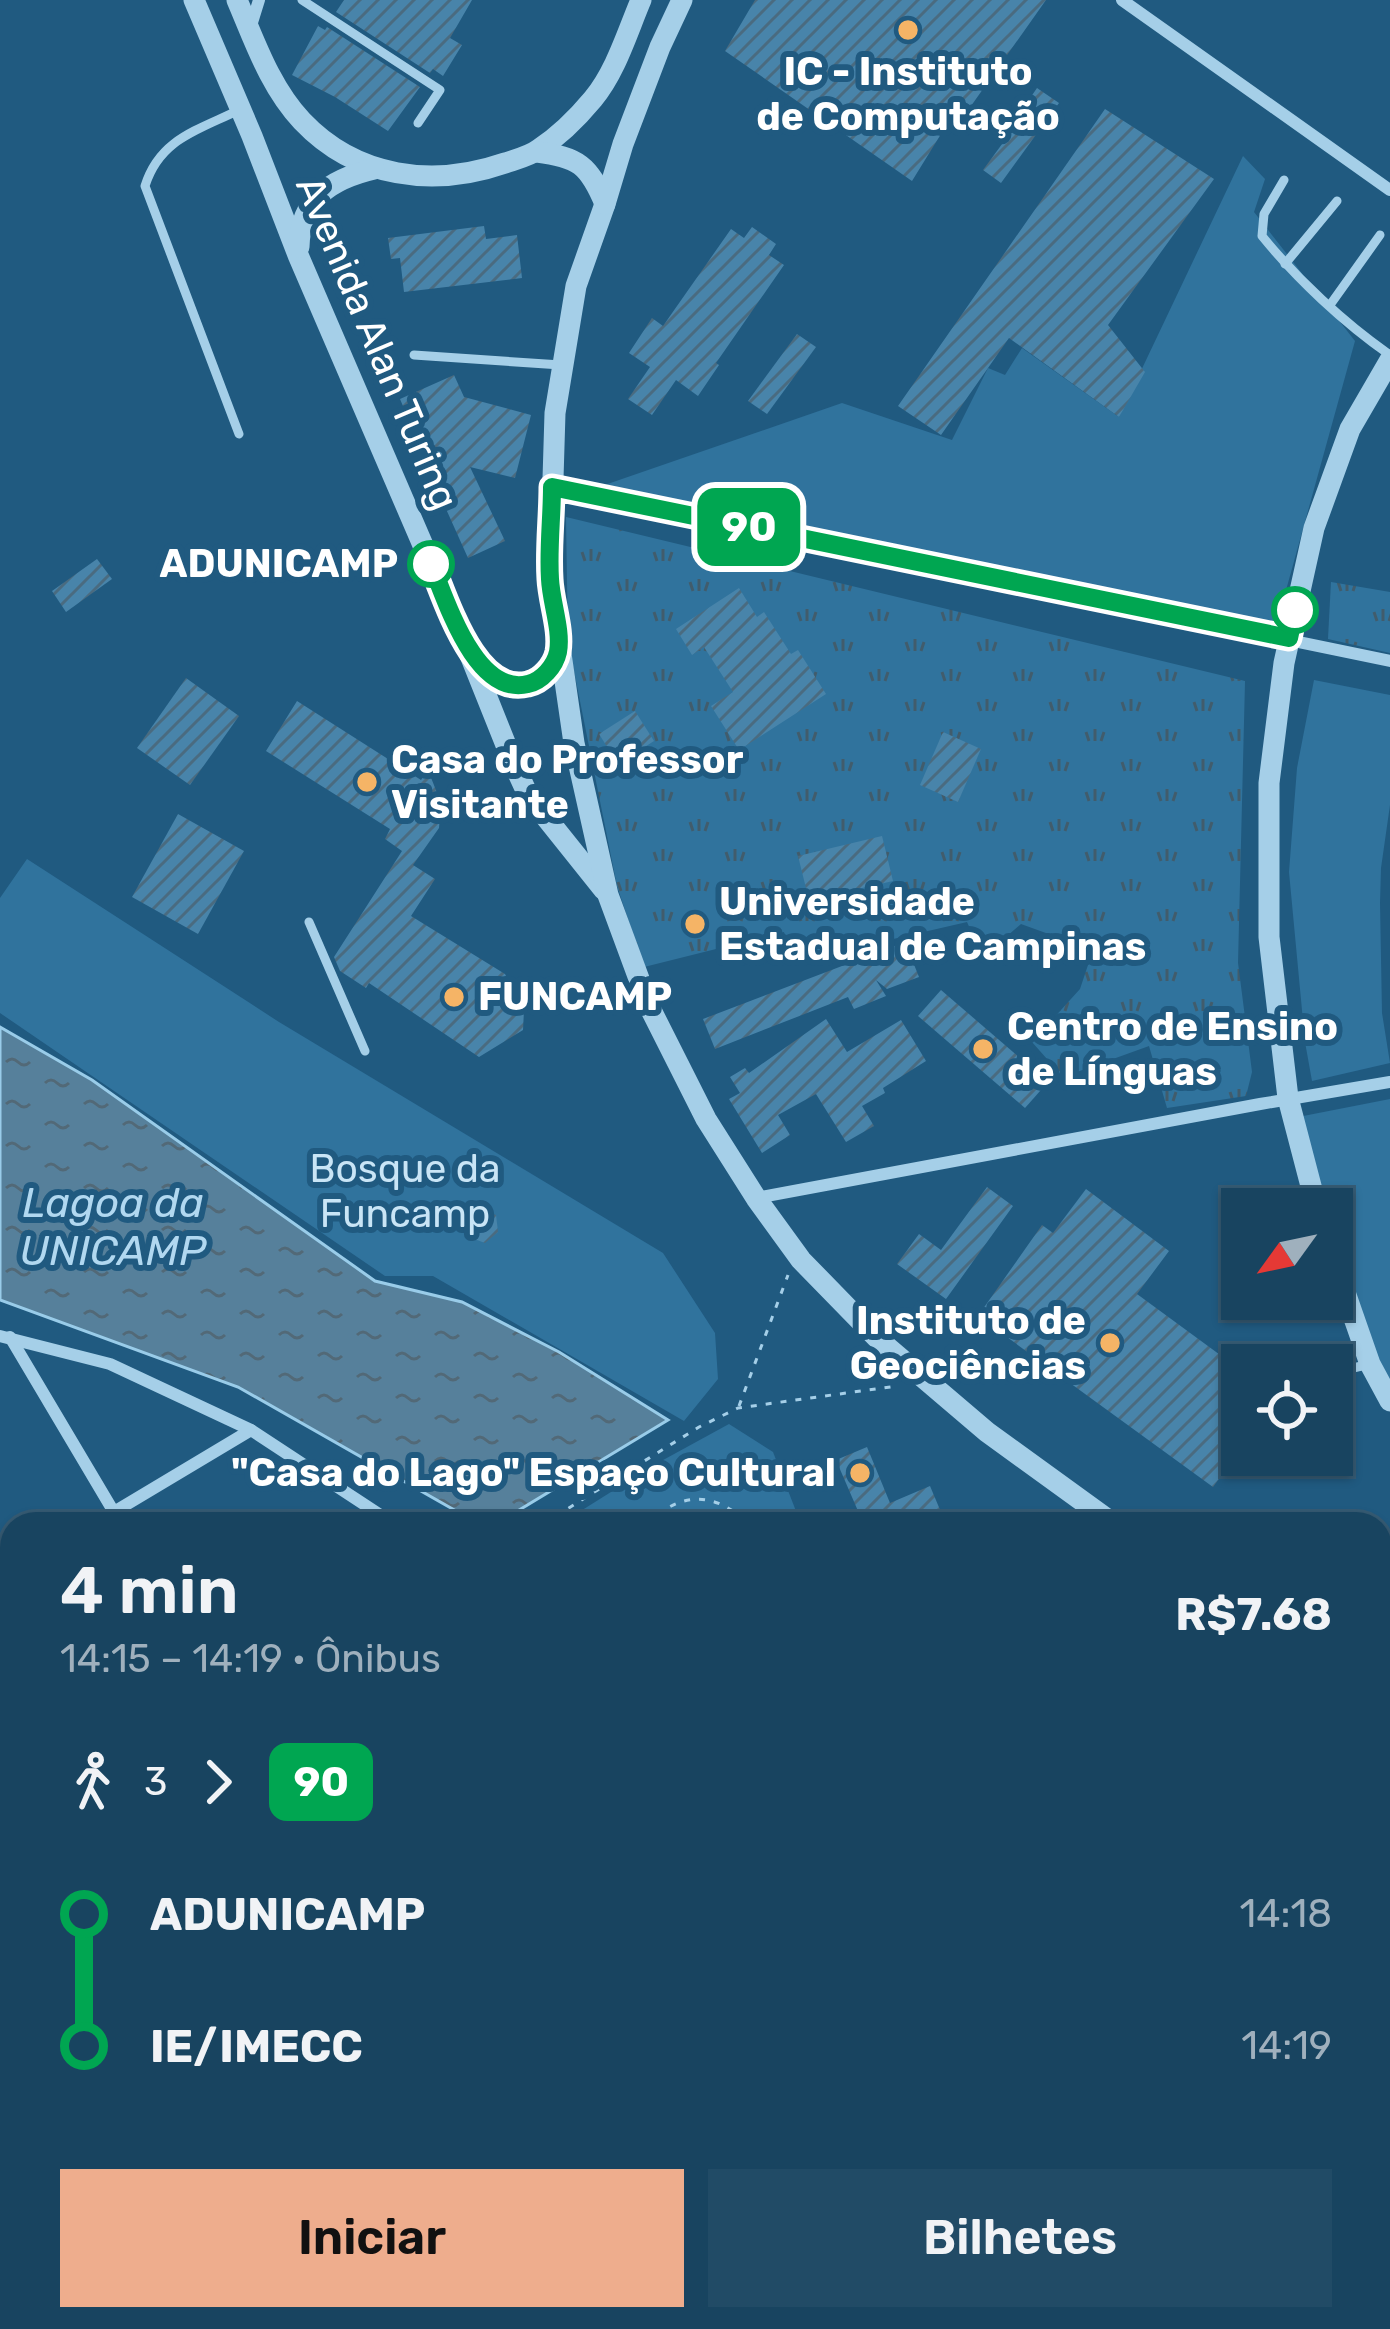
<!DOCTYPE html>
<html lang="pt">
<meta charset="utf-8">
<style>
:root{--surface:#184460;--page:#214b66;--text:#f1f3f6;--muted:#9fb0bd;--line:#365c75;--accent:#eead8d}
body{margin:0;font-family:Rubik,sans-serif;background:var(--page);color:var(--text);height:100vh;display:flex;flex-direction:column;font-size:45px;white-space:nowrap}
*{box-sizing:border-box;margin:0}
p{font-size:39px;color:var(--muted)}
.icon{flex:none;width:66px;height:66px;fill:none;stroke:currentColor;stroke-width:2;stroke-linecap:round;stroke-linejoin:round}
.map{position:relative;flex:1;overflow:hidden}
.drawer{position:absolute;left:0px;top:1512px;width:1392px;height:819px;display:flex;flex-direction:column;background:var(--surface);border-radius:36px 36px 0 0;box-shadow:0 3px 9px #0004,0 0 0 3px var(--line)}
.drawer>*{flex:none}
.badge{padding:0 24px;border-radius:18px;font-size:42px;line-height:78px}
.needle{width:78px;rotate:237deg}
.controls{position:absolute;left:1221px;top:1188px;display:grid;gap:24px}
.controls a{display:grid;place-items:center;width:132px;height:132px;border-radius:0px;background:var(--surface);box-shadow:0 3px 9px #0004,0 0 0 3px var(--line);font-size:60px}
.map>.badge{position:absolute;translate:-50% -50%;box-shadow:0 0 0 6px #fff}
.legs{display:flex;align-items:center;gap:18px;height:132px;padding:0 60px;font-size:39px}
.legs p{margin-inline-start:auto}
.head{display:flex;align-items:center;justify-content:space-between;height:204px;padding:0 60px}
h1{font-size:66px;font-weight:600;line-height:90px}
.button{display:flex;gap:24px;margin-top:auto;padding:24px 60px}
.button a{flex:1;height:138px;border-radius:0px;background:var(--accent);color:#111;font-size:48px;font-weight:600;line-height:138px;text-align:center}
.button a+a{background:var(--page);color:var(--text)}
ul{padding:0 60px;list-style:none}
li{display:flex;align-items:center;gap:42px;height:132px;font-size:45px}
li i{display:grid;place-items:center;width:18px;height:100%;margin:0 15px;background:currentColor}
li i::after{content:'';width:30px;height:30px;margin:-15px;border:9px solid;border-radius:50%;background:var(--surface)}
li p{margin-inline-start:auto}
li:first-child i{background:linear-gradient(#0000 50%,currentColor 0)}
li:last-child i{background:linear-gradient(currentColor 50%,#0000 0)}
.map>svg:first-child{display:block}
.grass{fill:url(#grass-tufts)}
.park{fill:#30739d}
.water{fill:url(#water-ripples);stroke:#99cce9;stroke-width:3}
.building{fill:url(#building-hatch)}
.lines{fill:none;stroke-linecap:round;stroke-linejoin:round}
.path{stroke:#a5cfe8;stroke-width:3;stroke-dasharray:6 9;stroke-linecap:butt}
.service{stroke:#a5cfe8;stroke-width:9}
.minor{stroke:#a5cfe8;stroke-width:12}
.tertiary{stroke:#a5cfe8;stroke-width:21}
.line-1-casing{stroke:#fff;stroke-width:27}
.line-1{stroke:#00a651;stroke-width:18}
.poi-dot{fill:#f5b466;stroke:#205a80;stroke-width:4.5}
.stop-1-dot{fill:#fff;stroke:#00a651;stroke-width:6}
.labels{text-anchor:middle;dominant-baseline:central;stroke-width:12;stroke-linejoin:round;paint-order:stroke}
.poi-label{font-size:39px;font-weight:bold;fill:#fff;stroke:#205a80;text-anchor:start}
.street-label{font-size:39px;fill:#fff;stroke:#205a80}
.stop-label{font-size:39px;font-weight:bold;fill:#fff;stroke:#205a80;text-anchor:end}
.park-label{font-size:39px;fill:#c9e5f6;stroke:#205a80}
.water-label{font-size:42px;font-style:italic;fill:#b1d8f0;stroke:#205a80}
</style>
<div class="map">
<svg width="1390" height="2329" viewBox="0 0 1390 2329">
<defs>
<pattern id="grass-tufts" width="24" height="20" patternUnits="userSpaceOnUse" patternTransform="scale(3)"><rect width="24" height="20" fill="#30739d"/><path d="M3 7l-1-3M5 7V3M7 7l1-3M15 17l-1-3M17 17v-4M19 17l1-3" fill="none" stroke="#415c6c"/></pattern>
<pattern id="water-ripples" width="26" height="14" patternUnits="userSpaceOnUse" patternTransform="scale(3)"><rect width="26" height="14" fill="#56809b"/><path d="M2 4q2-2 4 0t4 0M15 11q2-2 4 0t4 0" fill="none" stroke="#526977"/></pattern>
<pattern id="building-hatch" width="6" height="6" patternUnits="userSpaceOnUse" patternTransform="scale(3)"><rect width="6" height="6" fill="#4884aa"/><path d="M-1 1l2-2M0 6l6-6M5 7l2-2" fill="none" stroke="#4a6b80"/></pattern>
</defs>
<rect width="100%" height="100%" fill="#205a80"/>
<g class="grass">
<path d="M566 517 1245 681 1238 963 1252 1072 1246 1096 1167 1108 1149 1046 1063 1077 1032 1042 1080 989 1093 950 1021 924 983 957 967 922 793 962 784 932 644 967 617 886 568 641Z"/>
<path d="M1331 582 1390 592V653L1328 639Z"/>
</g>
<g class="park">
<path d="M1243 156 1265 179 1254 212 1355 341 1275 630 593 489 842 403 952 440 988 368 1005 375 1022 348 1119 417Z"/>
<path d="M1314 680 1390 695V805L1381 868 1380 903 1382 1013 1390 1063 1312 1081 1305 1042 1289 872 1297 768Z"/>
<path d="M27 859 279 1022 663 1253 715 1333 718 1379 684 1421 433 1276H385L0 1013V898Z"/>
<path d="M1390 1099V1401C1361 1348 1332 1269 1332 1209H1321L1293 1118Z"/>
<path d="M729 1424 773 1452 801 1524H560L654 1465Z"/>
<path d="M1380 1752 1390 1756V2329H1095L1089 2319H1380Z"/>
</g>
<g class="water">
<path d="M0 1027 92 1080 375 1281 462 1302 559 1352 668 1420 496 1524H479L238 1387 0 1300Z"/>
<path d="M1390 1869V2329H1192L1188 2319H1380V1870Z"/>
</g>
<g class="building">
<path d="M344 0H472L450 38 462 45 443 76 433 69 430 73 336 12Z"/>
<path d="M755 0H1046L971 106 962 100 912 181 725 51Z"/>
<path d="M318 26 325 30 327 27 420 87 388 131 335 97 292 75Z"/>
<path d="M1037 88 1059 103 1001 183 983 170 1016 125 1013 123Z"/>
<path d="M1105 109 1214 179 1108 325 1145 372 1119 417 1009 338 941 435 898 406Z"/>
<path d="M484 226 486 239 517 235 522 278 404 292 400 258 391 259 388 238Z"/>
<path d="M752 227 776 244 769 255 784 265 716 363 719 365 698 396 676 380 652 415 628 399 650 367 629 353 652 318 663 326 731 229 744 238Z"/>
<path d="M797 334 816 347 767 414 748 401Z"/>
<path d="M454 375 464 397 531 415 515 478 470 467 505 541 468 558 442 500 430 504 410 455 422 451 400 399Z"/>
<path d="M97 559 112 579 66 612 52 591Z"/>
<path d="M739 588 757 617 764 612 791 654 798 650 826 694 739 750 711 706 733 692 704 647 692 655 676 629Z"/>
<path d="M186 678 239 716 190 785 137 748Z"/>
<path d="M297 701 421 780 428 770 441 803 439 828 413 865 435 879 411 916 505 974 524 1010 523 1030 479 1057 369 983 366 988 340 971 334 957 402 851 385 839 390 829 266 751Z"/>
<path d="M635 711 654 741 618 764 599 734Z"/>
<path d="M943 732 981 749 958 802 920 785Z"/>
<path d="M178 814 244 851 198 934 132 897Z"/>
<path d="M882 836 893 881 809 900 798 856Z"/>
<path d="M905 942 919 977 887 989 876 980 886 996 854 1009 848 997 715 1049 703 1019Z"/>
<path d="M941 990 1048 1082 1025 1108 918 1016Z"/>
<path d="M826 1019 847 1052 901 1020 926 1061 883 1088 885 1093 862 1106 874 1126 846 1142 816 1094 778 1115 790 1135 762 1153 729 1099 740 1093 730 1077 745 1068 749 1073Z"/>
<path d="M987 1187 1013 1206 946 1299 897 1264 919 1234 941 1250Z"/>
<path d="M1086 1189 1169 1251 1137 1294 1242 1371V1447L1213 1487 978 1316 1042 1225 1053 1233Z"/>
<path d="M480 1209 496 1215 498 1232 485 1243 469 1237 466 1220Z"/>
<path d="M867 1447 890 1503 930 1486 946 1524H828L858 1511 836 1460Z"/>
</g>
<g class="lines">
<g class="path">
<path d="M739 1406 788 1275"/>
<path d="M543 1524 699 1427 738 1408 897 1386"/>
<path d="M646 1524C682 1491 714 1491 749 1524"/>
<path d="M1380 1780 1390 1786"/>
<path d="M1132 2319 1138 2329"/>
</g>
<g class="service">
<path d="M302 0 440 90 418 123"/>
<path d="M1284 180 1264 214 1262 236C1297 279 1344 323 1390 355"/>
<path d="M1285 264 1337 201"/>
<path d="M1330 305 1380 235"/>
<path d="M414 355 561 365"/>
<path d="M239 434 145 186C160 138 199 130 241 109"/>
<path d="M309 922 365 1051"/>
<path d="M1332 1373 1370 1364"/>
</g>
<g class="minor">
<path d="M1122 0 1390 190"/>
<path d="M250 29 259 0"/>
<path d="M552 487 1390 661"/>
<path d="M756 1198 1260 1104 1390 1082"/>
<path d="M0 1336 110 1364 251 1430 394 1524"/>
<path d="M10 1337 121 1524"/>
<path d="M94 1524 251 1430"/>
<path d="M1380 1563 1390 1557"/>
<path d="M0 1578 12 1571"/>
<path d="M0 1840 12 1833"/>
<path d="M0 2104 12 2097"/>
<path d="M0 2316 7 2329"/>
<path d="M1062 2319 1068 2329"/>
<path d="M66 2329 84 2319"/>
<path d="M575 2329 593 2319"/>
</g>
<g class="tertiary">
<path d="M194 0 252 136 298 255 466 645 512 760 528 795 604 890"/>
<path d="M237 0C255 42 270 87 302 121 356 178 433 188 505 163 517 159 530 156 539 149 559 136 578 117 593 99 616 71 627 33 641 0"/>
<path d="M682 0 660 47 623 144 605 204 576 286 555 413 550 578 574 743 608 895 649 1006 706 1119 756 1198 801 1260 879 1340 987 1432 1114 1524"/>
<path d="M537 152C578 157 589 165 605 204"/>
<path d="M299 247C300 199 331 179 374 169"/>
<path d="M478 660C506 695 541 693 558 650"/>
<path d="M1317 1209 1288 1098 1269 937V783L1284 663 1314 528 1350 429 1390 360"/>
<path d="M1332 1255 1370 1364 1390 1401"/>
<path d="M1380 1709 1390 1715"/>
</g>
</g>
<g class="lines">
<defs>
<path id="line-1" d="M431 564C446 599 475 697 528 684 542 681 555 666 558 652 562 630 551 602 550 579 548 548 552 517 552 487L1289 638 1295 610"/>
</defs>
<use href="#line-1" class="line-1-casing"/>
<use href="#line-1" class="line-1"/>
</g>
<g class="poi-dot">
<circle cx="908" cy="30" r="12"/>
<circle cx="367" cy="782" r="12"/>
<circle cx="695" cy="924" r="12"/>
<circle cx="454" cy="997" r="12"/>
<circle cx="983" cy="1049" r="12"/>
<circle cx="1110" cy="1343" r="12"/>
<circle cx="860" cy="1473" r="12"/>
</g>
<g class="stop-1-dot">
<circle cx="431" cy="564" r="21"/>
<circle cx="1295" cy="610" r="21"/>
</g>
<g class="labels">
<g class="poi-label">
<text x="908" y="72" text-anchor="middle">IC - Instituto<tspan x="908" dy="45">de Computação</tspan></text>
<text x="391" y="760">Casa do Professor<tspan x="391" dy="45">Visitante</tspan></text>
<text x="719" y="902">Universidade<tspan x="719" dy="45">Estadual de Campinas</tspan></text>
<text x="478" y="997">FUNCAMP</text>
<text x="1007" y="1027">Centro de Ensino<tspan x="1007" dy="45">de Línguas</tspan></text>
<text x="1086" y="1321" text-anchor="end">Instituto de<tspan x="1086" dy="45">Geociências</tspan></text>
<text x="836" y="1473" text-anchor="end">"Casa do Lago" Espaço Cultural</text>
</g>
<g class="street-label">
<text transform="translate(377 343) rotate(67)">Avenida Alan Turing</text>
</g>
<g class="stop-label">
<text x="398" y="564">ADUNICAMP</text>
</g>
<g class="park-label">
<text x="405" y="1169">Bosque da<tspan x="405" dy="45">Funcamp</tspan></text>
</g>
<g class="water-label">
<text x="113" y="1203">Lagoa da<tspan x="113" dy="48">UNICAMP</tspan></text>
</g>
</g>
</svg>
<div class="controls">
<a><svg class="needle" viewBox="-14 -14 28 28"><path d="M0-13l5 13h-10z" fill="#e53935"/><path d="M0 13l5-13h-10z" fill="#9fb0bd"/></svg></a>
<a><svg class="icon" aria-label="locate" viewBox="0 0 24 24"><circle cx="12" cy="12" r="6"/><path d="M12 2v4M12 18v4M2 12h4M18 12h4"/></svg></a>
</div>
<b class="badge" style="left:749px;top:527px;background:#00a651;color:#fff">90</b>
<section class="drawer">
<div class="head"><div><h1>4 min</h1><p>14:15 – 14:19 · Ônibus</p></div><b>R$7.68</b></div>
<div class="legs"><svg class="icon" aria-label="walk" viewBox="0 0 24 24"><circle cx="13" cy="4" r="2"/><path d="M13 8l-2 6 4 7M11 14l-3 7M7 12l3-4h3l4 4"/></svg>3<svg class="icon" aria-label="forward" viewBox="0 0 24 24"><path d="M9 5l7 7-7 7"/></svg><b class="badge" style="background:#00a651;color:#fff">90</b></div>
<ul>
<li><i style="color:#00a651"></i><b>ADUNICAMP</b><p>14:18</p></li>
<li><i style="color:#00a651"></i><b>IE/IMECC</b><p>14:19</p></li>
</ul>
<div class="button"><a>Iniciar</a><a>Bilhetes</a></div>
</section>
</div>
